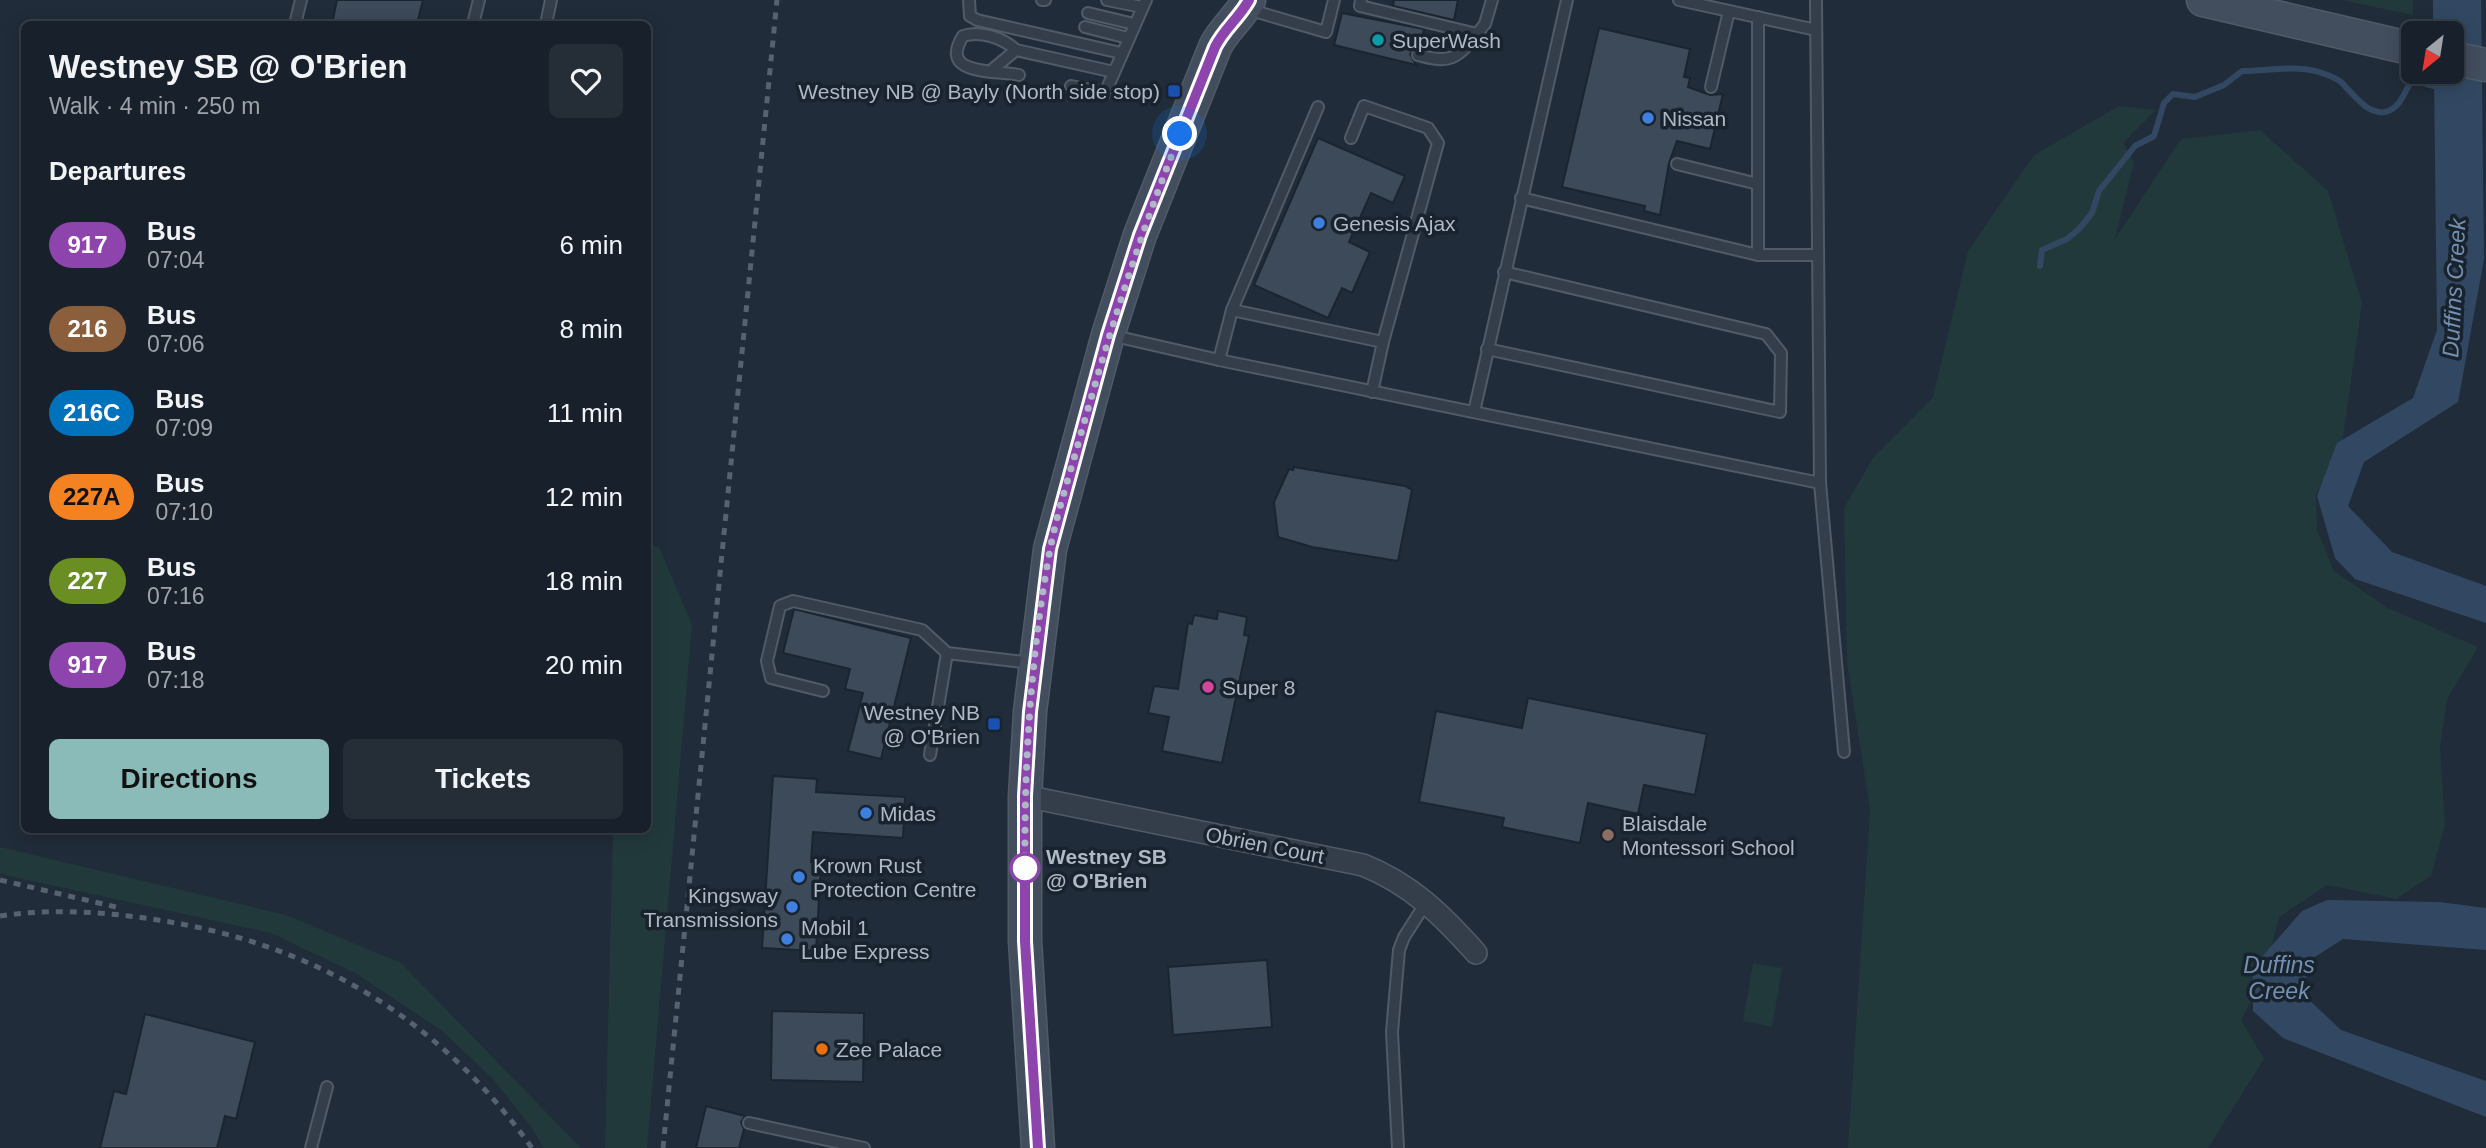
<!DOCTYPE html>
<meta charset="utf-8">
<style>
:root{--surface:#18212b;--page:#252e37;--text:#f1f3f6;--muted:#9fa3a9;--line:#363e47;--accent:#8bbbb9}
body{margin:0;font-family:Arial,sans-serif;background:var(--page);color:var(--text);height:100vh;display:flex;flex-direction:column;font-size:26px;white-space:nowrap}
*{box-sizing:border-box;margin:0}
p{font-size:23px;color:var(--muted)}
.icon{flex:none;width:38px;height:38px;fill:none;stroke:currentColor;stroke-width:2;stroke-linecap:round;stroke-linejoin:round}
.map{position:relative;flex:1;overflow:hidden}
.panel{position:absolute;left:21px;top:21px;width:630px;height:812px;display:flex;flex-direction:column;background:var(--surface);border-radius:10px;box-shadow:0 4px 18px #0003,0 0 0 2px var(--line)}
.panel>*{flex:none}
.badge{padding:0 14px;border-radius:23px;font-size:24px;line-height:46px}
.needle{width:46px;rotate:210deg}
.fabs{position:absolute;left:2401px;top:21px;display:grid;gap:14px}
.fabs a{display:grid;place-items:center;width:63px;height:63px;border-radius:10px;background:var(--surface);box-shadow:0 4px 18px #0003,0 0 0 2px var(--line);font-size:35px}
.you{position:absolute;width:35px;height:35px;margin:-18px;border:5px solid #fff;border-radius:50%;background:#1a73e8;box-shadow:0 0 0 10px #1a73e833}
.map>.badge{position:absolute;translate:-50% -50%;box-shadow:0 0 0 4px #fff}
h2{padding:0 28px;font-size:26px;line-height:63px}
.round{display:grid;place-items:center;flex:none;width:74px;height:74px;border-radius:10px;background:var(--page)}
.head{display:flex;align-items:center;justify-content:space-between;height:119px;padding:0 28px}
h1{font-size:33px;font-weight:700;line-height:52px}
.cta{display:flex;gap:14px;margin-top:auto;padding:14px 28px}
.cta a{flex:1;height:80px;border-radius:10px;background:var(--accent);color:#111;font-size:28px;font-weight:700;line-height:80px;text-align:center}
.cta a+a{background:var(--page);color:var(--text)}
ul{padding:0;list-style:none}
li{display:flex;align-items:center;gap:21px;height:84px;padding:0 28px}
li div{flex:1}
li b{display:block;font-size:26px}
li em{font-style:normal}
li .badge{min-width:77px;font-weight:700;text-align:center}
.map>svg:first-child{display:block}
.green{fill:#22393b}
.water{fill:#324862}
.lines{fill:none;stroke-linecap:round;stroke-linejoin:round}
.stream{stroke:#324862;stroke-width:6}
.building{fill:#3c4a59;stroke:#1b2530;stroke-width:2}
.service-casing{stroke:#515b67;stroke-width:14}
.minor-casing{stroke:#515b67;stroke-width:24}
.secondary-casing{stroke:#515b67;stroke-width:35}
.service{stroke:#343e4a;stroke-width:10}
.minor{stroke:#343e4a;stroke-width:21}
.secondary{stroke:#424d5d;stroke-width:32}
.rail{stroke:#556271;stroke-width:5;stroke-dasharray:7 7;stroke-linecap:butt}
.line-casing{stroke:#fff;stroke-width:16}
.line{stroke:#8e44ad;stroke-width:10}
.walk{stroke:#aeb8c6;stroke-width:7;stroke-dasharray:0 12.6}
.culture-dot{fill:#0f9aa8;stroke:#19232e;stroke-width:2.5}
.transit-dot{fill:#1a4fb4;stroke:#19232e;stroke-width:2.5}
.shop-dot{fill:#3f7fe0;stroke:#19232e;stroke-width:2.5}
.hotel-dot{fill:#d1479c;stroke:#19232e;stroke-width:2.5}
.education-dot{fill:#8d6e63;stroke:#19232e;stroke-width:2.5}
.stop-dot{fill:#fff;stroke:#8e44ad;stroke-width:3.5}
.food-dot{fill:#e8710a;stroke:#19232e;stroke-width:2.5}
.labels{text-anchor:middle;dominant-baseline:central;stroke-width:7;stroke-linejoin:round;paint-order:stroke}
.poi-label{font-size:21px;fill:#aeb8c6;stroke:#19232e;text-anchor:start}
.street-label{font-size:21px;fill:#aeb8c6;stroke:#19232e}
.stop-label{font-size:21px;font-weight:bold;fill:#aeb8c6;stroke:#19232e;text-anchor:start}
.water-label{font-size:23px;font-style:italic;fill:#7490b0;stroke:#19232e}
</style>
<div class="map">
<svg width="2486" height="1148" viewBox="0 0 2486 1148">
<rect width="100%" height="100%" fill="#202c39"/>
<g class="green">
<path d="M2341 0H2413V15Z"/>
<path d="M2119 106 2156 110 2123 143 2134 162 2115 239 2181 139 2260 130 2328 191 2362 303 2341 451 2316 493 2317 530 2334 571 2388 608 2478 647 2447 699 2440 749 2445 824 2431 876 2396 899 2327 885 2279 917 2265 973 2241 1020 2264 1059 2208 1148H1848L1870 810 1847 662 1844 508 1873 458 1933 397 1968 251 2034 155Z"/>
<path d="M648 545 659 547 692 625 647 1148H605L613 830H648Z"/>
<path d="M0 847 286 915 401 963 581 1148H544L532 1128 492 1078 441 1030 357 974 271 933 0 874Z"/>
<path d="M1753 963 1782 968 1772 1027 1743 1021Z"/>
</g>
<g class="water">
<path d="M2433 0H2481L2484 259 2458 402 2364 462 2348 506 2392 552 2486 586V623L2355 579 2335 558 2317 496 2337 443 2413 398 2437 330 2434 72H2452V33H2433Z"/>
<path d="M2327 900 2439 902 2486 908V950L2343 939 2307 962 2306 997 2341 1030 2486 1081V1117L2283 1038 2253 1011V967L2302 911Z"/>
</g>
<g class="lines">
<path class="stream" d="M2040 266 2042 250 2067 239 2079 229 2092 213 2099 191 2135 146 2154 136 2164 103 2173 94 2195 97 2224 85 2242 71C2269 71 2296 64 2322 73 2328 75 2336 78 2341 82 2353 93 2373 125 2395 107 2403 100 2406 89 2412 80L2434 86"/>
</g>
<g class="building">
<path d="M337 0H423L417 24H332Z"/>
<path d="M1394 0H1458L1454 20 1393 6Z"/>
<path d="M1342 13 1424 29 1420 47 1410 54 1416 65 1334 45Z"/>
<path d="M1599 28 1690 49 1684 77 1690 78 1688 87 1710 95 1723 94 1710 149 1677 141 1669 163 1660 215 1644 211 1645 206 1562 187Z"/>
<path d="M1318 138 1405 176 1393 203 1371 193 1349 242 1370 252 1352 293 1342 288 1328 318 1254 285Z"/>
<path d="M1294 467 1405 486 1412 490 1398 561 1312 547 1278 537 1274 502 1289 469 1293 470Z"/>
<path d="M794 609 911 638 881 759 848 751 863 693 845 689 850 669 783 653Z"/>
<path d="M1218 611 1247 617 1244 635 1249 636 1222 763 1162 751 1169 717 1148 713 1154 686 1178 689 1188 623 1192 624 1194 615 1217 619Z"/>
<path d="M1528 698 1707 734 1695 795 1644 785 1638 814 1588 803 1580 843 1502 827 1504 818 1419 802 1436 711 1522 728Z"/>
<path d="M773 776 817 779 816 792 905 797 903 838 813 832 811 862 821 863 816 951 762 948Z"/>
<path d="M1267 960 1272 1027 1173 1035 1168 967Z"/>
<path d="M772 1011 864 1013 863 1082 771 1080Z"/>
<path d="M145 1014 255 1042 236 1119 225 1116 217 1148H100L114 1091 126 1094Z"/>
<path d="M706 1106 745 1116 741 1122 744 1129 739 1148H696Z"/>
</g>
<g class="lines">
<defs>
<g id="service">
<path d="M969 0 970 16 977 20 1121 53"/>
<path d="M1042 0H1045"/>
<path d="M1107 0 1142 7"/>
<path d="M1361 0 1360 6 1477 34 1485 24 1492 0"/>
<path d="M1679 0 1816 30"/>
<path d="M1816 0 1820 483 1844 752"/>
<path d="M1247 9 1326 32 1334 0"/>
<path d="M1088 13 1134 24"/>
<path d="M1758 17V255"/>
<path d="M295 24 301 0"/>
<path d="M473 24 479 0"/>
<path d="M546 24 551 0"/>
<path d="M1085 27 1128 38"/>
<path d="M1418 55C1450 64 1457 59 1477 34"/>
<path d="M993 69 1016 50"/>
<path d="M1019 75C995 70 938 76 963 36 980 30 1003 38 1016 50L1114 72"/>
<path d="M1071 86 1105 93 1146 0"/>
<path d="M1711 87 1729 11"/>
<path d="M1351 138 1364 106 1428 128 1438 143 1383 342"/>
<path d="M1677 164 1758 184"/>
<path d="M1521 198 1758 255H1818"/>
<path d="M1232 310 1318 107"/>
<path d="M1110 335 1219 360 1820 483"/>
<path d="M1487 349 1780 412 1781 353 1766 334 1504 272"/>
<path d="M1219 360 1232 310 1383 342 1372 392"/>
<path d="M1474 412 1567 0"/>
<path d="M823 691 771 678 767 661 780 606 793 601 922 630 947 653"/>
<path d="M930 755 947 653 1032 663"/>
<path d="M749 1123 864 1148"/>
<path d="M311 1148 327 1087"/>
<path d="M1398 1148 1392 1032 1399 950 1404 937 1427 901"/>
</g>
<path id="minor" d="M1025 796 1363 865C1411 884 1442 915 1476 953"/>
<g id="secondary">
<path d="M2203 0 2413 49"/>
<path d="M2452 58 2486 65"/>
<path d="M1038 1148 1025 941V796L1030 712 1050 549 1108 335 1140 235 1215 47C1224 29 1239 18 1249 0"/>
</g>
</defs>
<use href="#service" class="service-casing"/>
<use href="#minor" class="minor-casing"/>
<use href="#secondary" class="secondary-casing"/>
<use href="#service" class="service"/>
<use href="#minor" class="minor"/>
<use href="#secondary" class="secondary"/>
<g class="rail">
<path d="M0 880 116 907"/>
<path d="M0 916C53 908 106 912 158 920 315 944 440 1019 532 1148"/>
<path d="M663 1148 777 0"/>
</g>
</g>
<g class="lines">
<defs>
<path id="line" d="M1038 1148 1025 941V796L1030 712 1050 549 1108 335 1140 235 1215 47C1224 29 1239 18 1249 0"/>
</defs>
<use href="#line" class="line-casing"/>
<use href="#line" class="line"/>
<path class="walk" d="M1025 868C1024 765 1031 651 1050 550 1057 512 1070 474 1080 437 1109 334 1140 234 1180 134"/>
</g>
<circle class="culture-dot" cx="1378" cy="40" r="7"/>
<g class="transit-dot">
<rect x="1167" y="84" width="14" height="14" rx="3.5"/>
<rect x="987" y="717" width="14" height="14" rx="3.5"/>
</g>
<g class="shop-dot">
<circle cx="1648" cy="118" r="7"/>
<circle cx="1319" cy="223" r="7"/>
<circle cx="866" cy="813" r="7"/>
<circle cx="799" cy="877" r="7"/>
<circle cx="792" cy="907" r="7"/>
<circle cx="787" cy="939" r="7"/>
</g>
<circle class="hotel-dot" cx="1208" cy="687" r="7"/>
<circle class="education-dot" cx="1608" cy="835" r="7"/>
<circle class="stop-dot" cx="1025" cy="868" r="14"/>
<circle class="food-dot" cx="822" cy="1049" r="7"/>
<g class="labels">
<g class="poi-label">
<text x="1392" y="40">SuperWash</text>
<text x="1160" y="91" text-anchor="end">Westney NB @ Bayly (North side stop)</text>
<text x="1662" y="118">Nissan</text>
<text x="1333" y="223">Genesis Ajax</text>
<text x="1222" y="687">Super 8</text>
<text x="980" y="712" text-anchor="end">Westney NB<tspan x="980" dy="24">@ O'Brien</tspan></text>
<text x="880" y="813">Midas</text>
<text x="1622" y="823">Blaisdale<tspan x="1622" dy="24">Montessori School</tspan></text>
<text x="813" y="865">Krown Rust<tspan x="813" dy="24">Protection Centre</tspan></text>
<text x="778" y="895" text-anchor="end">Kingsway<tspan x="778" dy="24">Transmissions</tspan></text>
<text x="801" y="927">Mobil 1<tspan x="801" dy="24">Lube Express</tspan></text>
<text x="836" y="1049">Zee Palace</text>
</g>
<g class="street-label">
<text transform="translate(1265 845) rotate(11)">Obrien Court</text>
</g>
<g class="stop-label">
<text x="1046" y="856">Westney SB<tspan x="1046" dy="24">@ O'Brien</tspan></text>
</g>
<g class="water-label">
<text transform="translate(2454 288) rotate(-87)">Duffins Creek</text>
<text x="2279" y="965">Duffins<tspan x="2279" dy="26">Creek</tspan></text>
</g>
</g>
</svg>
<div class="fabs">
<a><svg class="needle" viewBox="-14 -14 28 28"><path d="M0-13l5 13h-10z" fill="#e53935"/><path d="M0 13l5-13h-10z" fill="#9fa3a9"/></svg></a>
</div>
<div class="you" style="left:1180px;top:134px"></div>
<section class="panel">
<div class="head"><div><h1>Westney SB @ O'Brien</h1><p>Walk · 4 min · 250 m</p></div><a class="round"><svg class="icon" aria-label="heart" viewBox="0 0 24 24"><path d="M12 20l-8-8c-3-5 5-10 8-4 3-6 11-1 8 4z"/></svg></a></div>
<h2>Departures</h2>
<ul>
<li><span class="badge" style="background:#8e44ad;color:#fff">917</span><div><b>Bus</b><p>07:04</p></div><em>6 min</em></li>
<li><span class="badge" style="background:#8b5e3c;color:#fff">216</span><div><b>Bus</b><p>07:06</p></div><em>8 min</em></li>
<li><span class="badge" style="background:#0072bc;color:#fff">216C</span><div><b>Bus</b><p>07:09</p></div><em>11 min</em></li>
<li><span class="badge" style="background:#f58220;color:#111">227A</span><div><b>Bus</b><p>07:10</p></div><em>12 min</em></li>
<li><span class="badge" style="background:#6b8e23;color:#fff">227</span><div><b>Bus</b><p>07:16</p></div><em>18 min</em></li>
<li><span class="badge" style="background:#8e44ad;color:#fff">917</span><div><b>Bus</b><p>07:18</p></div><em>20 min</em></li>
</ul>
<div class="cta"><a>Directions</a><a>Tickets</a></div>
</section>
</div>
